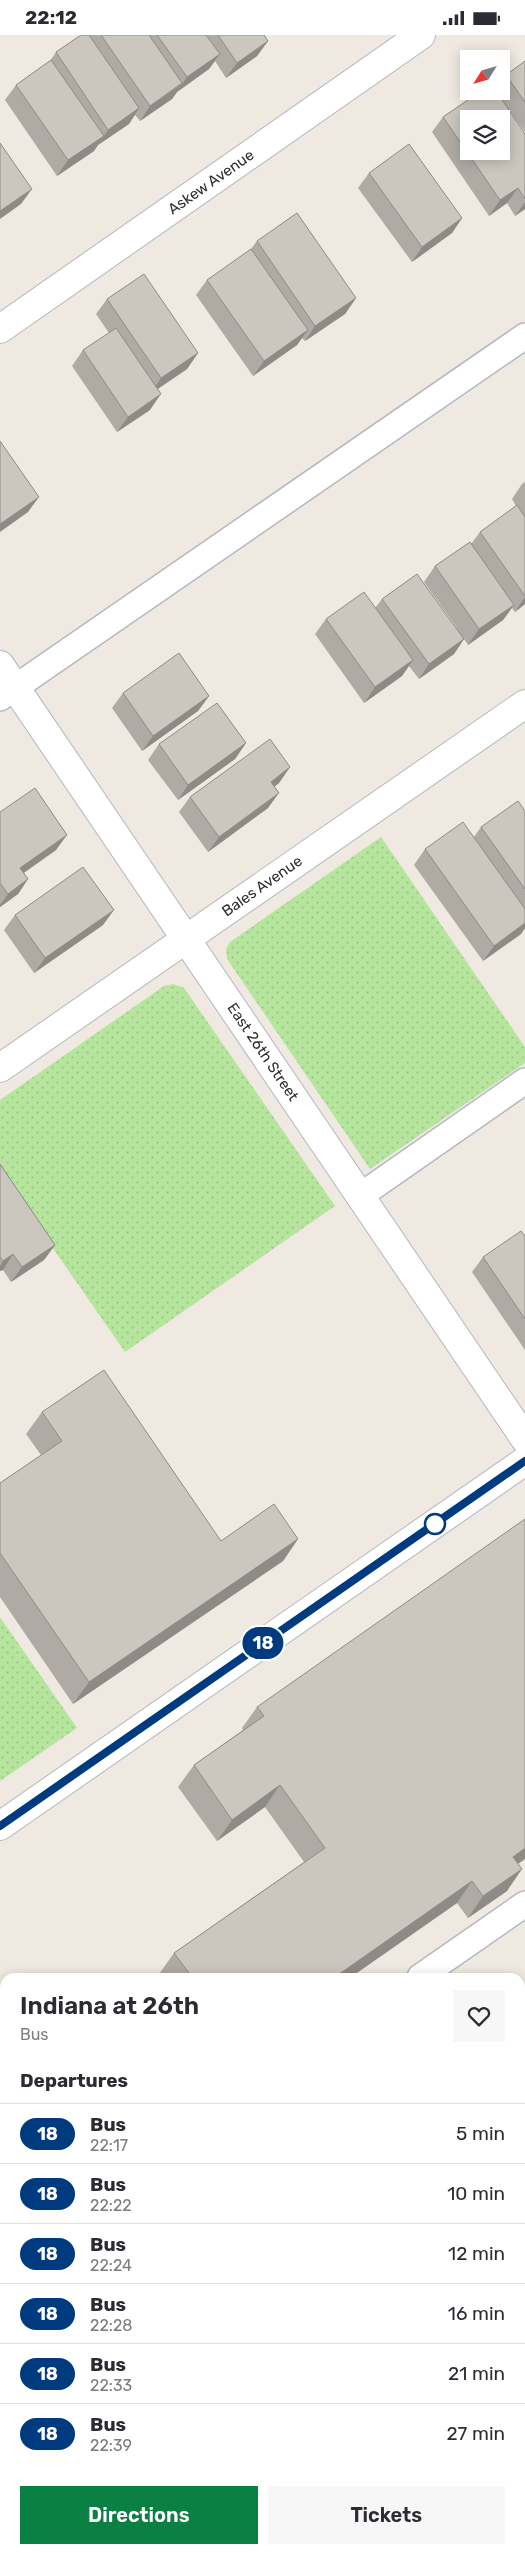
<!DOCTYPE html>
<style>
:root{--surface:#fff;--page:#f7f7f7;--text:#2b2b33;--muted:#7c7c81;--line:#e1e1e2;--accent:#0b8043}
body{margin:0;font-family:Rubik,sans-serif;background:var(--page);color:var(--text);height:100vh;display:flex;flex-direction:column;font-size:19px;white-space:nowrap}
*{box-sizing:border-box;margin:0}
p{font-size:16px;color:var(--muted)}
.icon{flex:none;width:28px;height:28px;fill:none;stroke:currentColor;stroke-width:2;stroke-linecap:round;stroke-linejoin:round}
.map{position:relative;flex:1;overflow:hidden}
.panel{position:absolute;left:0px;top:1938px;width:525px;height:581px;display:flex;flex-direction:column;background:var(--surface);border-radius:15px 15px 0 0;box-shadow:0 2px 12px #0003}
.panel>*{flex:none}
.badge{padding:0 10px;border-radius:16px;font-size:18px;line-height:32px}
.needle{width:32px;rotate:233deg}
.controls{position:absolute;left:460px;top:15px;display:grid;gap:10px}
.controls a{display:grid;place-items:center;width:50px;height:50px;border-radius:0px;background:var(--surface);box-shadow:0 2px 12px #0003;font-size:25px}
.map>.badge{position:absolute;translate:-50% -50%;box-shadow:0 0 0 2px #fff}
h2{padding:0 20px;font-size:19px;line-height:45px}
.round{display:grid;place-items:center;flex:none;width:52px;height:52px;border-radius:0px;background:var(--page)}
.summary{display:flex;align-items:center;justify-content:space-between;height:85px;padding:0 20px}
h1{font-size:24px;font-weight:600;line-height:38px}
.action{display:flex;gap:10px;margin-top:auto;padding:10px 20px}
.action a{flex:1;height:58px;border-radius:0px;background:var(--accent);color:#fff;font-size:20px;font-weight:600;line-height:58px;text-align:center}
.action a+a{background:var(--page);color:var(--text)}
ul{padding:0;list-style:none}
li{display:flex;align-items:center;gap:15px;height:60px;padding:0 20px;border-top:1px solid var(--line)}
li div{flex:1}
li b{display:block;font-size:19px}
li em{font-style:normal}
li .badge{min-width:55px;font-weight:700;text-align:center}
.status{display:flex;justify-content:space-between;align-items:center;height:35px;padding:0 25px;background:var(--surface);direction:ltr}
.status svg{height:14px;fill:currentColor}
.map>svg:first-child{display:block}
.grass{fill:url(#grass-dots)}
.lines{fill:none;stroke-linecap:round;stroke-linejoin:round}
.lane-casing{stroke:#b4b7c1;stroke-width:28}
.street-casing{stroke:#b4b7c1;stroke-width:30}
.secondary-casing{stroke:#b4b7c1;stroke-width:30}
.lane{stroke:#fff;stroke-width:25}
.street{stroke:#fff;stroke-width:28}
.secondary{stroke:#fff;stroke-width:28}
.wall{fill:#afaba4}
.shaded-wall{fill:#8e8b86}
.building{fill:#cbc7bf;stroke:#8e8b86;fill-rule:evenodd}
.line-casing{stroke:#fff;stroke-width:11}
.line{stroke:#003b80;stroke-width:8}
.stop-dot{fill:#fff;stroke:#003b80;stroke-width:2.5}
.labels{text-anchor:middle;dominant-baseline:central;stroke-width:5;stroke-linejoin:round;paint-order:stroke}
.street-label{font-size:15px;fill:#2e2e2e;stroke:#fff}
</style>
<div class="status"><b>22:12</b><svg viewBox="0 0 49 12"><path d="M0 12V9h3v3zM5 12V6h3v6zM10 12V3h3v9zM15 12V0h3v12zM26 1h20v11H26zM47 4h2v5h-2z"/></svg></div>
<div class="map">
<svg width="525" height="2518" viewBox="0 0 525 2518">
<defs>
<pattern id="grass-dots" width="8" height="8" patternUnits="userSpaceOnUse" patternTransform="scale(1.25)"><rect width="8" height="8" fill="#b6e59e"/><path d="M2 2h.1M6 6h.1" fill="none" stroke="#9dc588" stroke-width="1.8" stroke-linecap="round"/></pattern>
</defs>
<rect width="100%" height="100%" fill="#efe9e1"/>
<g class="grass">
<path d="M381 802 525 1012V1028L370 1134 227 924 226 914 230 907Z"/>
<path d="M173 949 184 953 335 1171 125 1317 0 1137V1065L164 951Z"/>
<path d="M0 1582 77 1693 0 1746Z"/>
</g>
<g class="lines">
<defs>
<g id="lane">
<path d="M0 663 525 301"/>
<path d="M360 1161 525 1046"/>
<path d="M420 1942 525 1869"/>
<path d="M0 2235 5 2232"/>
</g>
<g id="street">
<path d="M0 294 421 0"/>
<path d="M0 630 525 1404"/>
<path d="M0 1033 525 669"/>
<path d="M520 2319 525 2316"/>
<path d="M236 2518 242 2514"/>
</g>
<path id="secondary" d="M0 1791 525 1426"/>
</defs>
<use href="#lane" class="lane-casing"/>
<use href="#street" class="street-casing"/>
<use href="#secondary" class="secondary-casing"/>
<use href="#lane" class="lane"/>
<use href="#street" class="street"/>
<use href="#secondary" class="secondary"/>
</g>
<g class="wall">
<path d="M81 0H264L268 6 257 21 226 43 215 26 209 34 177 57 172 64 140 86 135 80 129 89 98 110 94 116 57 141 5 65 16 50 50 26 56 17Z"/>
<path d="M525 26V97L498 60 525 99V174L515 181 507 168 489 181 432 97 443 82 481 56H501V46L506 40Z"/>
<path d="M369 138 462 183 452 198 412 227 358 153Z"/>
<path d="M257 206 356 263 345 279 305 306 302 303 297 310 253 341 196 260 207 245 251 214Z"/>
<path d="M107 264 198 318 187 334 158 354 150 375 117 397 72 331 83 315 109 298 96 279Z"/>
<path d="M525 447V569L515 577 512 573 503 585 468 610 464 604 454 619 419 644 409 631 402 641 364 668 315 599 326 584 375 573 382 564 457 593 424 547 435 531 471 509 480 497 516 471 512 464 522 449Z"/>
<path d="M123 658 209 661 198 676 142 716 112 673Z"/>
<path d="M246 708 235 724 178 765 148 725 159 709Z"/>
<path d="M290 732 279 748 274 752 268 773 208 817 179 777 190 762Z"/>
<path d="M525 776V893L521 899 483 926 414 830 425 814 474 802 481 792Z"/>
<path d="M0 777 56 815 24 838 28 844 18 859 0 872Z"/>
<path d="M15 880 103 890 34 938 4 895Z"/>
<path d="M0 1129 55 1210 44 1225 11 1247 3 1235 0 1236Z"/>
<path d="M525 1201V1315L472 1237 483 1222Z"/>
<path d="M42 1377 221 1506 298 1504 283 1526 73 1669 0 1562V1448L41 1420 26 1399Z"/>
<path d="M257 1672 518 1829 507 1856 468 1883 457 1868 351 1942H161L159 1939 174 1918 304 1827 265 1772 217 1806 178 1752 194 1730 243 1695 242 1693Z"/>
<path d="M525 2067V2198L520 2201V2071Z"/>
<path d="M5 2260V2318L0 2321V2263Z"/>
<path d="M525 2448V2518H487L484 2514H520V2454Z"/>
</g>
<g class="shaded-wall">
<path d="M268 6 257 21 226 43 237 28Z"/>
<path d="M220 19 209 34 177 57 172 64 140 86 150 71 182 49 187 42Z"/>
<path d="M139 73 129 89 98 110 108 95Z"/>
<path d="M104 101 94 116 57 141 68 125Z"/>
<path d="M518 153 507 168 489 181 500 165Z"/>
<path d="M32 154 21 169 0 184V176Z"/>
<path d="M525 167V174L515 181Z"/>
<path d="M462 183 452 198 412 227 422 212Z"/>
<path d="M356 263 345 279 305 306 315 291Z"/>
<path d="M308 295 297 310 253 341 264 326Z"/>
<path d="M198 318 187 334 150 359 161 343Z"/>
<path d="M161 359 150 375 117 397 128 382Z"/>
<path d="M39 462 28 477 0 497V489Z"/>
<path d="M525 562V569L515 577Z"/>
<path d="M514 570 503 585 468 610 479 594Z"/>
<path d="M464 604 454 619 419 644 429 629Z"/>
<path d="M413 625 402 641 364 668 375 652Z"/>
<path d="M209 661 198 676 142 716 153 701Z"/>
<path d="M246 708 235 724 178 765 188 750Z"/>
<path d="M290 732 279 748 260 762 271 747Z"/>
<path d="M279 758 268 773 208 817 219 802Z"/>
<path d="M67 800 56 815 9 848 20 833Z"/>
<path d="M28 844 18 859 0 872V870L8 859Z"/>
<path d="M114 875 103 890 34 938 45 923Z"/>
<path d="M525 888V893L521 899 483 926 494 911Z"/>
<path d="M55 1210 44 1225 11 1247 22 1232Z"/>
<path d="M13 1219 3 1235 0 1236V1231L3 1226Z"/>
<path d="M298 1504 283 1526 73 1669 89 1647Z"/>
<path d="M280 1750 265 1772 217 1806 232 1785Z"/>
<path d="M525 1813V1824L498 1843 513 1822Z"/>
<path d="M522 1834 507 1856 468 1883 483 1861Z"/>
<path d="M472 1846 457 1868 351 1942H335Z"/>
<path d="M525 2190V2198L520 2201V2193Z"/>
<path d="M5 2315V2318L0 2321Z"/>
</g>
<g class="building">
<path d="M81 0H89L139 73 108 95 56 17Z"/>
<path d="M101 0H149L182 48 150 71Z"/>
<path d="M157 0H206L220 19 187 42Z"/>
<path d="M218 0H264L268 6 237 28Z"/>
<path d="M51 25 104 101 68 125 16 50Z"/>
<path d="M525 26V67L506 40Z"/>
<path d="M481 56H496L525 99V164L518 153 500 165 443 82ZM469 84H501V116H469Z"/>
<path d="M0 108 32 154 0 176Z"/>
<path d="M409 109 462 183 422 212 369 138Z"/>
<path d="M297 178 356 263 315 291 257 206Z"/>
<path d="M251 214 308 295 264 326 207 245Z"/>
<path d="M144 239 198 318 161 343 107 264Z"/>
<path d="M116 293 161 359 128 382 83 315Z"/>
<path d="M0 406 39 462 0 489Z"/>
<path d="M517 470 525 482V561L480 497Z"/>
<path d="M470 507 514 570 479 594 435 531Z"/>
<path d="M417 539 464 604 429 629 382 564Z"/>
<path d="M364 557 413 625 375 652 326 584Z"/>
<path d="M179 618 209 661 153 701 123 658Z"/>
<path d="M217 668 246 708 188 750 159 709Z"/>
<path d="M270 704 290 732 271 747 279 758 219 802 190 762Z"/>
<path d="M35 753 67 800 20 833 28 844 8 859 0 848V777Z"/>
<path d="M518 766 525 776V854L481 792Z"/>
<path d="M463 787 525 874V888L494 911 425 814Z"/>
<path d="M83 832 114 875 45 923 15 880Z"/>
<path d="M0 1129 55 1210 22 1232 13 1219 3 1226 0 1222Z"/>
<path d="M521 1196 525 1201V1284L483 1222Z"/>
<path d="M104 1335 221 1506 274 1469 298 1504 89 1647 0 1518V1448L62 1406 42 1377Z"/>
<path d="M525 1484V1813L513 1822 522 1834 483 1861 472 1846 335 1942H192L174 1918 325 1813 280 1750 232 1785 194 1730 264 1681 257 1672Z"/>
<path d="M525 2067V2096L520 2088V2071Z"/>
<path d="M520 2116 525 2123V2190L520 2193Z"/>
<path d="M5 2260V2310L0 2303V2263Z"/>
<path d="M520 2454 525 2461V2518H508L505 2514H520Z"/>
<path d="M5 2464V2514H45L48 2518H0V2467Z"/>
</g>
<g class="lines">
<defs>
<path id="line" d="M0 1791 525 1426"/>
</defs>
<use href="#line" class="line-casing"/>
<use href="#line" class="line"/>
</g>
<circle class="stop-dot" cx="435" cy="1489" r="10"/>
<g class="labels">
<g class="street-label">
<text transform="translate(211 147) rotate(-35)">Askew Avenue</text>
<text transform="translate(262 851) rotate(-35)">Bales Avenue</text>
<text transform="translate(263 1017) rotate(56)">East 26th Street</text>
</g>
</g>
</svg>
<div class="controls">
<a><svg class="needle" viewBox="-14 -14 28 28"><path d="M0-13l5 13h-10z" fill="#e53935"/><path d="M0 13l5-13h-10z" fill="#7c7c81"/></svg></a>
<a><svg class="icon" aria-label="layers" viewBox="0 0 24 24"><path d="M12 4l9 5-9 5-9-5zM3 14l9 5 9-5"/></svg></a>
</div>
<b class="badge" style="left:263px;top:1608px;background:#003b80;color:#fff">18</b>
<section class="panel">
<div class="summary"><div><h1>Indiana at 26th</h1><p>Bus</p></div><a class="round"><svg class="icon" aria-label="heart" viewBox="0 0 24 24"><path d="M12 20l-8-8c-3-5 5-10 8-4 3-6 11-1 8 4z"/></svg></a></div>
<h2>Departures</h2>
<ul>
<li><span class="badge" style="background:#003b80;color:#fff">18</span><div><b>Bus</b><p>22:17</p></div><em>5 min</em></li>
<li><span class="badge" style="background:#003b80;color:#fff">18</span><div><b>Bus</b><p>22:22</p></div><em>10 min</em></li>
<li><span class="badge" style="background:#003b80;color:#fff">18</span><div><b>Bus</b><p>22:24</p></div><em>12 min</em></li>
<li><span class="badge" style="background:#003b80;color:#fff">18</span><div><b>Bus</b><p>22:28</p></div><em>16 min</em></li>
<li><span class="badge" style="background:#003b80;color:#fff">18</span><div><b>Bus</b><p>22:33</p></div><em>21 min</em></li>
<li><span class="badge" style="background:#003b80;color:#fff">18</span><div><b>Bus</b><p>22:39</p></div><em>27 min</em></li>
</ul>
<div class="action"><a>Directions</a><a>Tickets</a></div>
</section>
</div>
